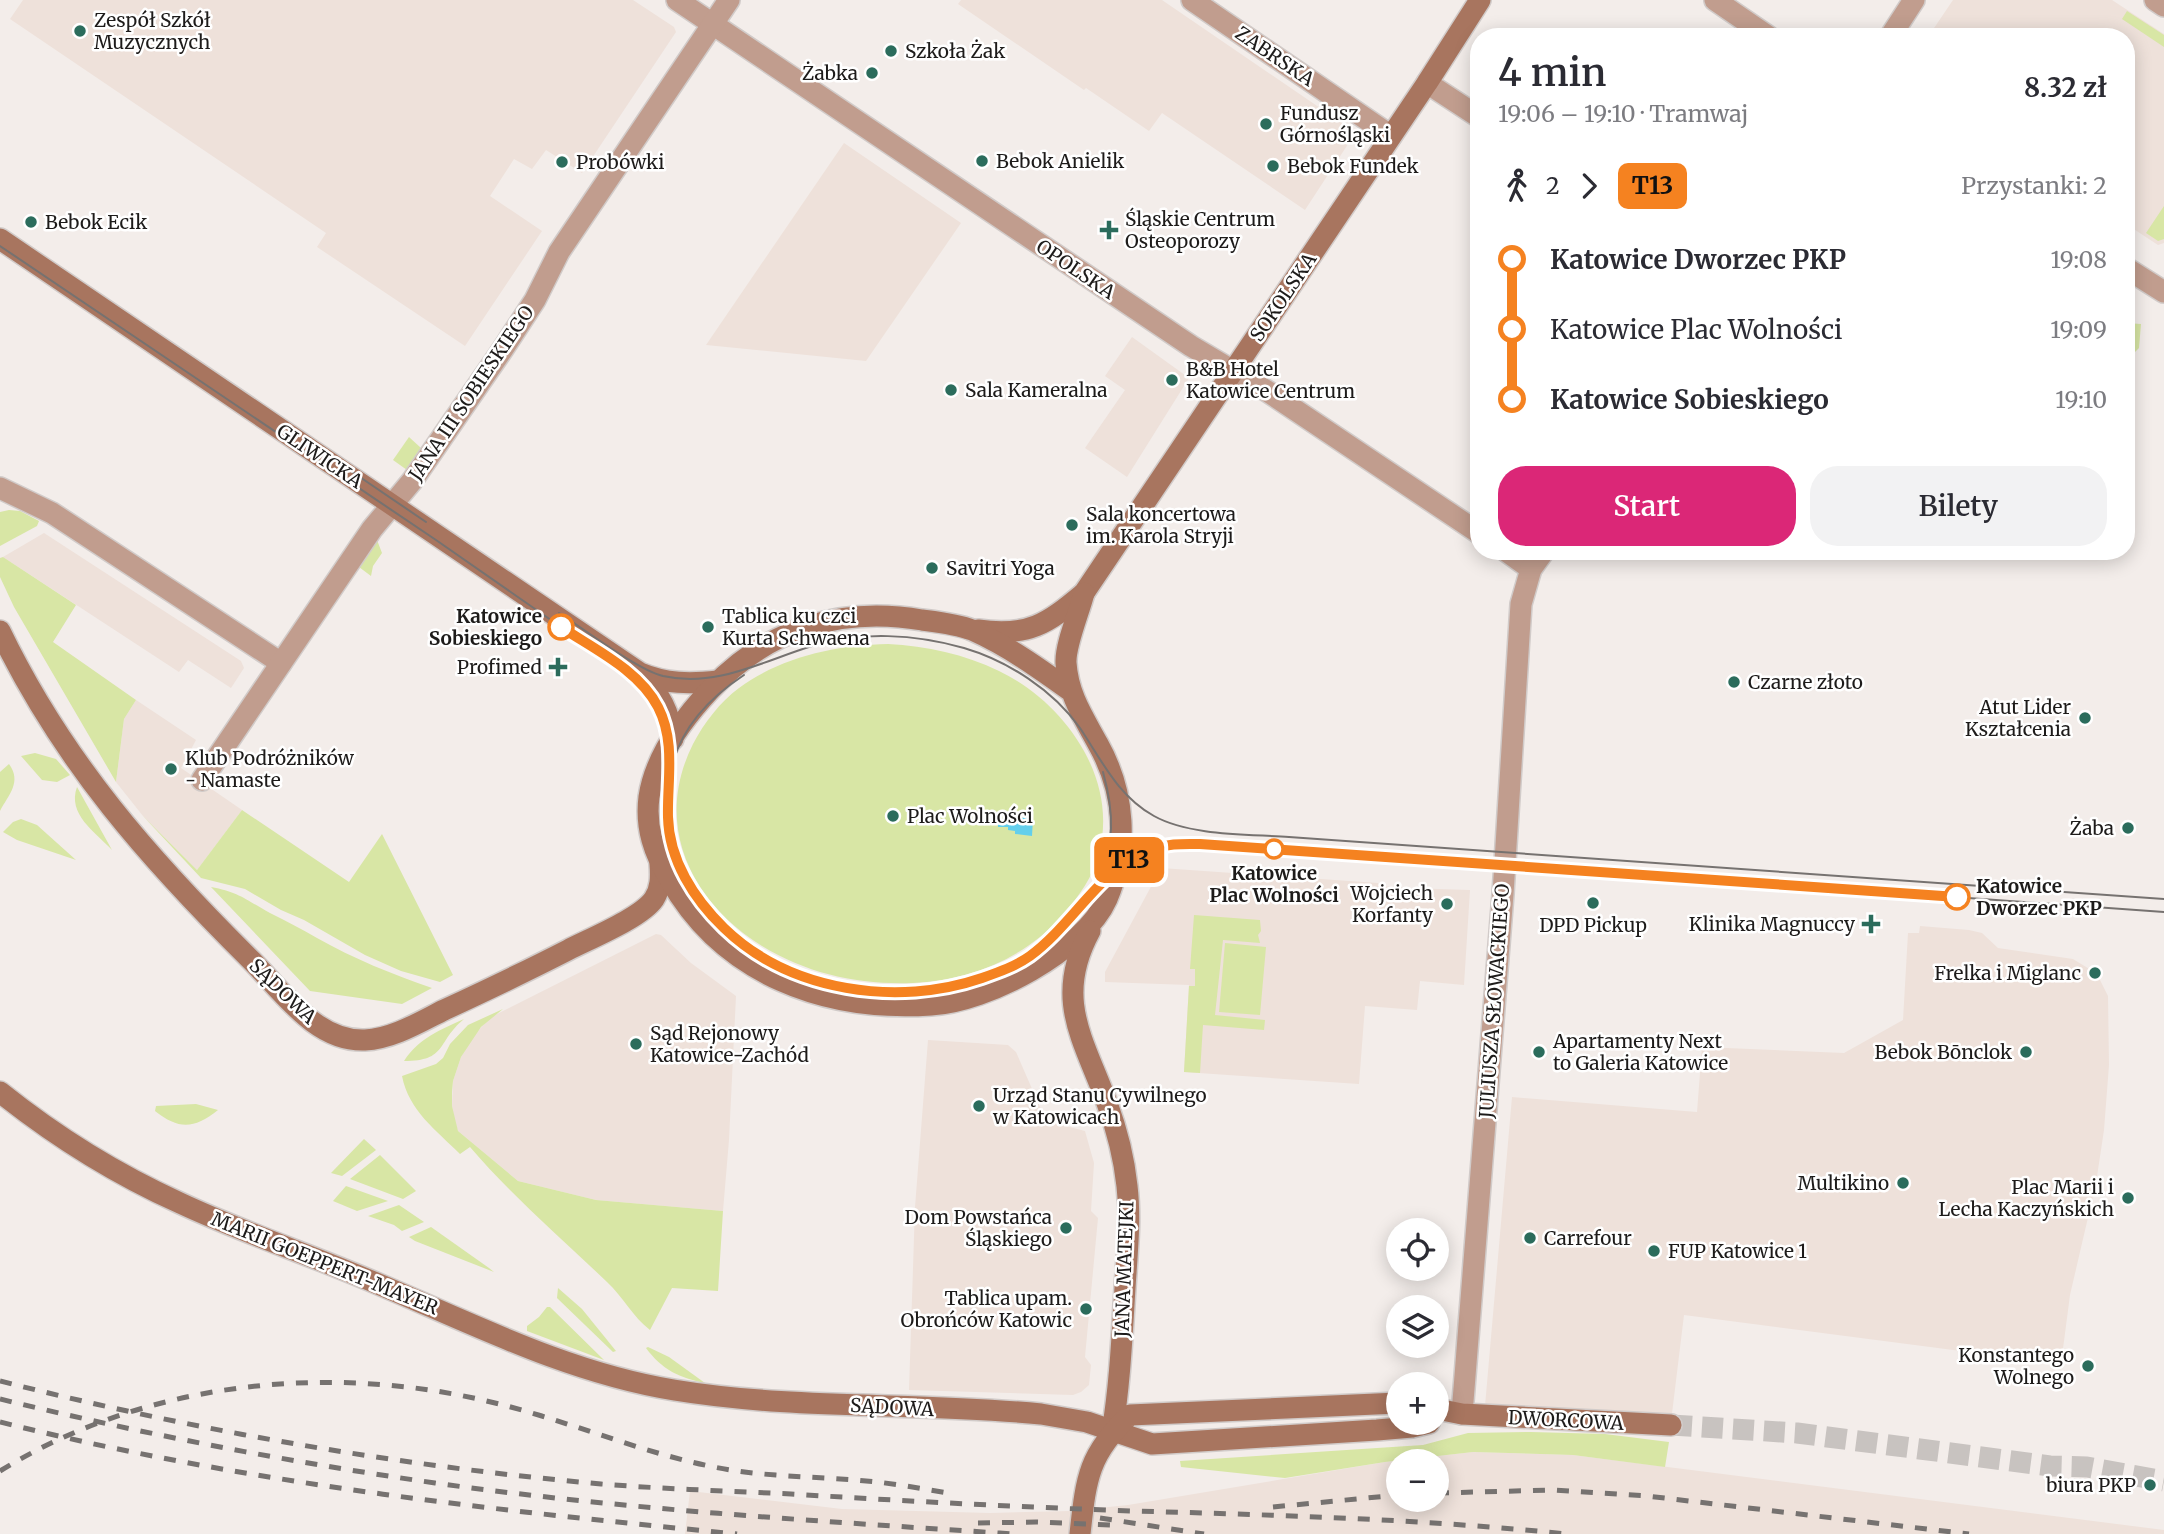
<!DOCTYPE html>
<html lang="pl">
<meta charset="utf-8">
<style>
:root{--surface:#fff;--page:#f2f2f3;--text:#2b2b33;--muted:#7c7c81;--accent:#db2777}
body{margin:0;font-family:Merriweather,serif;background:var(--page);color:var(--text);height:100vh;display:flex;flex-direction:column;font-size:26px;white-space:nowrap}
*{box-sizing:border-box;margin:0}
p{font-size:23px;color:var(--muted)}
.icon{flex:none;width:38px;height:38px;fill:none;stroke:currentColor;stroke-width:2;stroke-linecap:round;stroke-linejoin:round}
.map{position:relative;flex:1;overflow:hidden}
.sheet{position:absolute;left:1470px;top:28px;width:665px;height:532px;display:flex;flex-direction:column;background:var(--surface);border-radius:28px;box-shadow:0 4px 18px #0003}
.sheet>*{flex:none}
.badge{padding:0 14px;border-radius:10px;font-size:24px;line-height:46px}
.buttons{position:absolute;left:1386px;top:1218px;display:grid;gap:14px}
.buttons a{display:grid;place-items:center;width:63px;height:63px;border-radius:50%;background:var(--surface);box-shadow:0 4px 18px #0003;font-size:35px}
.map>.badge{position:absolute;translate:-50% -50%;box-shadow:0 0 0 4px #fff}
.legs{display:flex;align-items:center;gap:10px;height:77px;padding:0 28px;font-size:23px}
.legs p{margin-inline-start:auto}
.summary{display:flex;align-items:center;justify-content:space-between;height:119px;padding:0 28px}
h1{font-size:38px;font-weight:600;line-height:52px}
.action{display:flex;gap:14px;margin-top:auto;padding:14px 28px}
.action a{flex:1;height:80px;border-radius:28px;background:var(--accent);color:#fff;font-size:28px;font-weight:600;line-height:80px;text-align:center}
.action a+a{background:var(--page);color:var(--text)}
ul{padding:0 28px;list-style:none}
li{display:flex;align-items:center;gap:24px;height:70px;font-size:26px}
li i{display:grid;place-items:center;width:10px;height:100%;margin:0 9px;background:currentColor}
li i::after{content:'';width:18px;height:18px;margin:-9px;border:5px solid;border-radius:50%;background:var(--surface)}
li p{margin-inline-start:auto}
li:first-child i{background:linear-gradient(#0000 50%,currentColor 0)}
li:last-child i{background:linear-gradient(currentColor 50%,#0000 0)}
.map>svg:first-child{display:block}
.built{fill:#eee1da;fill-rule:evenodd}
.green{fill:#d8e6a5}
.water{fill:#64cfec}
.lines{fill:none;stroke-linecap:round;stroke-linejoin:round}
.secondary-tunnel{stroke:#c8c3c0;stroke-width:21;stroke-dasharray:21 10;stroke-linecap:butt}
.street-casing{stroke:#d1cbc9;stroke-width:24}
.secondary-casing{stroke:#d1cbc9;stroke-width:24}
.street{stroke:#c19d8e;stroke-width:21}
.secondary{stroke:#a8755f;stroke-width:21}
.tram{stroke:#767270;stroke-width:2}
.rail{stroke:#767270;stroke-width:5;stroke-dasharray:12 12;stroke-linecap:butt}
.line-1-casing{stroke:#fff;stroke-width:16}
.line-1{stroke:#f58220;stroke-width:10}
.poi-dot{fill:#2b6c5c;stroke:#fff;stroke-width:2.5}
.stop-1-dot{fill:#fff;stroke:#f58220;stroke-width:3.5}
.labels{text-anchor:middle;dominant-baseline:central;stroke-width:5;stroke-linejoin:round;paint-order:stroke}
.poi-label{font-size:19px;fill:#1d1b1a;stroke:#fff;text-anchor:start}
.street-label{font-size:19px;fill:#1d1b1a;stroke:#fff}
.stop-label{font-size:19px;font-weight:bold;fill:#1d1b1a;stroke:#fff;text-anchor:end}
</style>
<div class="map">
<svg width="2164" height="1534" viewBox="0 0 2164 1534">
<rect width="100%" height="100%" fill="#f3edea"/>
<g class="built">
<path d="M23 0H633L674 27 676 32 582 173 546 150 532 169 514 159 490 196 542 231 465 346 317 247 326 233 10 19Z"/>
<path d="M961 0H1162L1342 123 1349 128 1352 138 1305 210 1162 113 1149 131 1086 88 1084 90 958 4Z"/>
<path d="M1953 0H2112L2164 34V243L2158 245 2126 224V37H1928Z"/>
<path d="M844 143 961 223 866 361 706 345Z"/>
<path d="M1132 337 1189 378 1127 477 1085 448 1125 390 1105 376Z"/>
<path d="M44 533 241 661 244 668 231 688 188 660 179 672 3 557Z"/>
<path d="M136 700 196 740 181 768 242 810 197 870 143 816 116 782 124 719Z"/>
<path d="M1161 868 1378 883V886L1408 888 1470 890 1464 985 1420 981 1417 1010 1365 1006 1359 1084 1184 1072 1189 985 1105 982V972Z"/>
<path d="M1920 926 1969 930 1982 933 1998 948 2073 959 2091 970 2099 978 2108 996 2109 1065 2104 1130 2096 1183 2070 1295 2061 1364 1684 1315 1670 1430 1485 1406 1512 1097 1697 1112 1702 1047 1844 1053 1903 1020 1908 933H1919Z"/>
<path d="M656 934 661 935 691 963 736 996 729 1140 723 1211 596 1200 518 1181 458 1131 454 1120 452 1106 453 1081 461 1057 473 1036 491 1017Z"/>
<path d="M928 1040 1008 1045 1016 1052 1046 1121 1085 1131 1094 1163 1091 1211 1098 1218 1085 1357 1091 1365 1089 1385 1081 1392 1073 1395 909 1390 915 1207Z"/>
<path d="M1473 1452 1573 1455 2164 1530V1534H685L690 1491 842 1509 990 1513 1070 1511 1128 1505 1385 1462ZM1398 1461H1437V1500H1398Z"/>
</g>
<g class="green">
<path d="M2127 11 2164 35V47L2122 19Z"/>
<path d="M2164 206V239L2158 241 2146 233Z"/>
<path d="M2126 323 2141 324 2139 348 2126 361Z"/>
<path d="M409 437 421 448 407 470 393 460Z"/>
<path d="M9 510 20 511 39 521 37 526 0 546V512Z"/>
<path d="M377 540 382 553 373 566 371 576 359 567Z"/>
<path d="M3 557 76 605 53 642 136 700 124 719 116 782 14 607 0 577V558Z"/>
<path d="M888 644C927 646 964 654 999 671 1064 702 1119 778 1099 853 1093 877 1079 896 1063 915 1024 959 970 980 913 983 859 985 808 974 762 946 690 901 653 824 693 744 704 723 720 702 739 688 781 657 836 645 888 644Z"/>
<path d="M35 753 56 759 70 775 57 782 42 780 21 756Z"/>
<path d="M9 764C22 782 9 794 0 811V772Z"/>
<path d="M77 787 112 850C95 832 67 814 77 787Z"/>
<path d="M242 810 349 882 382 834 453 975 440 982 401 971 365 955 304 920 281 910 245 889 201 878 143 816 197 870Z"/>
<path d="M21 819 37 825 76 860 17 840 3 832 13 822Z"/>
<path d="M211 887C239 892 246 900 270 913 286 921 302 929 317 938 354 959 392 974 432 988L402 1004 310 991Z"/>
<path d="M1194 915 1260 920 1261 931 1258 935 1260 943 1223 940 1215 1015 1265 1020 1264 1030 1203 1025 1200 1073 1184 1072 1189 986H1195V969H1190Z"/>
<path d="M1225 943 1266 947 1260 1015 1219 1012Z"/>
<path d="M503 1009 481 1027 461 1057 453 1081 452 1092V1106L458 1131 518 1181 596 1200 723 1211 718 1291 672 1288 650 1330C633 1317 623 1297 607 1282 561 1238 512 1196 470 1147L460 1154C436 1130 409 1111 402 1076L436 1064 443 1058 450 1044 468 1025Z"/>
<path d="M464 1019C436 1042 448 1061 404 1061 419 1038 440 1030 464 1019Z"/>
<path d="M196 1104 218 1110C194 1129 179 1130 155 1111L156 1106Z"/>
<path d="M364 1139 376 1150 342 1176 331 1173Z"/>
<path d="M380 1155 416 1191 403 1199 350 1179Z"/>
<path d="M346 1186 388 1201 357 1211 333 1201Z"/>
<path d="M399 1205 424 1222 402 1231 394 1225 368 1216Z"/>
<path d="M431 1227 489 1268 494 1272 415 1241 409 1237Z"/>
<path d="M558 1288 582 1309 616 1351 613 1352 557 1298Z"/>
<path d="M547 1307H550L604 1360 527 1331V1326L539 1317Z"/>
<path d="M648 1347 669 1357 705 1383C680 1378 662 1370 646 1348Z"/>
<path d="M1531 1432 1605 1434 1669 1442 1665 1467 1573 1455 1473 1452 1385 1462 1285 1478 1181 1467 1180 1461 1423 1445 1468 1433Z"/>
</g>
<path class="water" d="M1016 817 1033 818 1032 836 1015 834V831L1008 830V827H998V821L1008 822 1009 819 1016 820Z"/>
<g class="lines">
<path class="secondary-tunnel" d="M1671 1425 1797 1433 2050 1466 2087 1467 2164 1481"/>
<defs>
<g id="street">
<path d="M677 0 1191 346 1267 391 1479 533"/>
<path d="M1192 0 1391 136"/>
<path d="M1715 0 1769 37"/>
<path d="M2155 0 2164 6"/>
<path d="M1890 37 1914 0"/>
<path d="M1427 83 1479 117"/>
<path d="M2126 268 2164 292"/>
<path d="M0 488 52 513 281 663"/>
<path d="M1506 551 1531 569"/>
<path d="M202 780 372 529 412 481 503 349 535 300 559 252 729 0"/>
<path d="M1462 1414 1503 894 1521 604 1531 569 1544 551"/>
</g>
<g id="secondary">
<path d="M0 239 640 673C666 684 690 684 718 681"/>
<path d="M978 630C1029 637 1047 624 1084 593L1427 83 1480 0"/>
<path d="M0 631C63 762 150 860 252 961 283 992 316 1042 365 1040 392 1039 420 1022 444 1010 485 991 527 971 568 950 589 939 641 918 654 899 661 888 661 877 660 864"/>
<path d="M641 674C660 694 670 712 673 739"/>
<path d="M1072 692C1040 669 1008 646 972 630 957 624 938 622 922 620 840 606 767 629 710 690 683 719 655 756 649 797 645 828 654 853 670 880 724 975 825 1012 931 1005 987 1002 1084 951 1107 899 1129 848 1125 792 1098 744 1084 718 1068 695 1066 663 1065 645 1079 613 1084 593"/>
<path d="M1090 931C1053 999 1084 1040 1107 1103 1117 1130 1124 1158 1127 1186 1131 1220 1127 1254 1125 1288 1122 1336 1120 1384 1112 1432"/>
<path d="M0 1092C55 1136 116 1174 180 1203 244 1233 311 1255 376 1283 473 1324 569 1373 674 1390 795 1410 919 1402 1041 1414L1087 1422 1152 1444 1377 1430 1412 1427 1429 1423"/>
<path d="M1437 1409 1462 1414 1671 1425"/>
<path d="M1080 1534C1086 1479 1088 1454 1130 1415L1398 1403"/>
</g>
</defs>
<use href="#street" class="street-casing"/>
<use href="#secondary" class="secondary-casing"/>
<use href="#street" class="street"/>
<use href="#secondary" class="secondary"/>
<g class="tram">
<path d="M0 246 436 540 637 680C682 731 664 760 668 820 670 855 687 888 710 914 783 998 934 1017 1027 958 1099 913 1096 845 1200 843L2164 912"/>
<path d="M351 471 426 522"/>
<path d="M559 613C584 629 636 669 663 676 716 688 763 661 812 646 861 631 915 634 964 648 1008 661 1053 690 1080 728 1102 761 1118 796 1154 816 1190 836 1248 834 1289 837L2164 899"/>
<path d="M673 762C684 724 712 696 744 675"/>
<path d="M1095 884C1116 846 1114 812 1103 772"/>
</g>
<g class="rail">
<path d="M0 1381C197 1431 399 1466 601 1484 664 1489 728 1491 791 1494 905 1501 1018 1507 1132 1511 1277 1515 1422 1519 1567 1534"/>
<path d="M0 1399C143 1434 289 1462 435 1483 627 1510 820 1521 1013 1534"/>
<path d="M0 1422C243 1483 489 1510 737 1534"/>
<path d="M0 1471C146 1381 330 1362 495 1403 569 1421 639 1452 714 1467 768 1478 822 1476 877 1482 903 1485 929 1490 955 1494"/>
<path d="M1437 1493 1554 1490 1647 1496 1969 1534"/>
<path d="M1273 1507 1398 1495"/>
<path d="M1100 1518 1204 1534"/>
<path d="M978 1523 1036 1522 1111 1525"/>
</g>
</g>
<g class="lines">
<defs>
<path id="line-1" d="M561 627C594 649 639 670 658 707 676 742 667 781 668 817 669 860 694 899 724 928 790 992 898 1007 982 978 999 972 1016 966 1030 956 1074 924 1101 866 1153 849 1169 843 1184 844 1200 844L1957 897"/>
</defs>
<use href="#line-1" class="line-1-casing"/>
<use href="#line-1" class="line-1"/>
</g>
<g class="poi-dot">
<circle cx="80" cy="31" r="7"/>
<circle cx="891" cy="51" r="7"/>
<circle cx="872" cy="73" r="7"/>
<circle cx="1266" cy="124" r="7"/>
<circle cx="982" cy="161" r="7"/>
<circle cx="562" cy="162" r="7"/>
<circle cx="1273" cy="166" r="7"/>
<circle cx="31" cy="222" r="7"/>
<path d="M1105.5 219.5h7v7h7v7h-7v7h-7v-7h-7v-7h7z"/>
<circle cx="1172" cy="380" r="7"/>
<circle cx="951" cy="390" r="7"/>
<circle cx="1072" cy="525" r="7"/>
<circle cx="932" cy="568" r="7"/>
<circle cx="708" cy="627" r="7"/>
<path d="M554.5 656.5h7v7h7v7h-7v7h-7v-7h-7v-7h7z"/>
<circle cx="1734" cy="682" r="7"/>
<circle cx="2085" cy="718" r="7"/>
<circle cx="171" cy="769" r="7"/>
<circle cx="893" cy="816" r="7"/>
<circle cx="2128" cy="828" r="7"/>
<circle cx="1593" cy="903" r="7"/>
<circle cx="1447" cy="904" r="7"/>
<path d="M1867.5 913.5h7v7h7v7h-7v7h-7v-7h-7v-7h7z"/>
<circle cx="2095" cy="973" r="7"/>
<circle cx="636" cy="1044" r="7"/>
<circle cx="1539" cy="1052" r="7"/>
<circle cx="2026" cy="1052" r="7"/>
<circle cx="979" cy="1106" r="7"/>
<circle cx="1903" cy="1183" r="7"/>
<circle cx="2128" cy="1198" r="7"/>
<circle cx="1066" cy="1228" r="7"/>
<circle cx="1530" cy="1238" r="7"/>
<circle cx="1654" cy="1251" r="7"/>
<circle cx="1086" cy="1309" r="7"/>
<circle cx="2088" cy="1366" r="7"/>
<circle cx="2150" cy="1485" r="7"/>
</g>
<g class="stop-1-dot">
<circle cx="561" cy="627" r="12"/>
<circle cx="1274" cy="849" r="9"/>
<circle cx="1957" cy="897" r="12"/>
</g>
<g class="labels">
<g class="poi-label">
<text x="94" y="20">Zespół Szkół<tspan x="94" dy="22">Muzycznych</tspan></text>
<text x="905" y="51">Szkoła Żak</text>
<text x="858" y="73" text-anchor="end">Żabka</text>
<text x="1280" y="113">Fundusz<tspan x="1280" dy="22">Górnośląski</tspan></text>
<text x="996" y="161">Bebok Anielik</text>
<text x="576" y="162">Probówki</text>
<text x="1287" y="166">Bebok Fundek</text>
<text x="1125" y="219">Śląskie Centrum<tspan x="1125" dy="22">Osteoporozy</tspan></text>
<text x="45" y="222">Bebok Ecik</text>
<text x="1186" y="369">B&amp;B Hotel<tspan x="1186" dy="22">Katowice Centrum</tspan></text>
<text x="965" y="390">Sala Kameralna</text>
<text x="1086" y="514">Sala koncertowa<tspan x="1086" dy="22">im. Karola Stryji</tspan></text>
<text x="946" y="568">Savitri Yoga</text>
<text x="722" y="616">Tablica ku czci<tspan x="722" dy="22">Kurta Schwaena</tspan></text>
<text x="542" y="667" text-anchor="end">Profimed</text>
<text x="1748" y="682">Czarne złoto</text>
<text x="2071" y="707" text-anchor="end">Atut Lider<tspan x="2071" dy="22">Kształcenia</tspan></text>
<text x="185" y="758">Klub Podróżników<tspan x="185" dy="22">- Namaste</tspan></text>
<text x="907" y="816">Plac Wolności</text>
<text x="2114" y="828" text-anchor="end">Żaba</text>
<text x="1433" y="893" text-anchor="end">Wojciech<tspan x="1433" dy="22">Korfanty</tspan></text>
<text x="1855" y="924" text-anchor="end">Klinika Magnuccy</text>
<text x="1593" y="925" text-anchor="middle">DPD Pickup</text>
<text x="2081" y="973" text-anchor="end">Frelka i Miglanc</text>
<text x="650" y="1033">Sąd Rejonowy<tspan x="650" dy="22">Katowice-Zachód</tspan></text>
<text x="1553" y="1041">Apartamenty Next<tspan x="1553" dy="22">to Galeria Katowice</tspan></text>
<text x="2012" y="1052" text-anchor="end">Bebok Bōnclok</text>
<text x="993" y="1095">Urząd Stanu Cywilnego<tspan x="993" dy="22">w Katowicach</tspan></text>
<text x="1889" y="1183" text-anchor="end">Multikino</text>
<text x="2114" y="1187" text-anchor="end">Plac Marii i<tspan x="2114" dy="22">Lecha Kaczyńskich</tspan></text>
<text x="1052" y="1217" text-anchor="end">Dom Powstańca<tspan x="1052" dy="22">Śląskiego</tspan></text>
<text x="1544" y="1238">Carrefour</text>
<text x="1668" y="1251">FUP Katowice 1</text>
<text x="1072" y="1298" text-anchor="end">Tablica upam.<tspan x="1072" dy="22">Obrońców Katowic</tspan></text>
<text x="2074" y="1355" text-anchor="end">Konstantego<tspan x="2074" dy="22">Wolnego</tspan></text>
<text x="2136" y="1485" text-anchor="end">biura PKP</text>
</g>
<g class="street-label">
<text transform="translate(1275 56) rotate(34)">ZABRSKA</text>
<text transform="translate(1076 269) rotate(34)">OPOLSKA</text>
<text transform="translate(1283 297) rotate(-56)">SOKOLSKA</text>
<text transform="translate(471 393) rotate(-56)">JANA III SOBIESKIEGO</text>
<text transform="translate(320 456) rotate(34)">GLIWICKA</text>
<text transform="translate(283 991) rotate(44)">SĄDOWA</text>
<text transform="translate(1494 1001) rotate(-86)">JULIUSZA SŁOWACKIEGO</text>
<text transform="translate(325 1263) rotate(22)">MARII GOEPPERT-MAYER</text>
<text transform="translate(1124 1269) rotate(-88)">JANA MATEJKI</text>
<text transform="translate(892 1407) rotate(3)">SĄDOWA</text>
<text transform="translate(1566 1420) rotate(3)">DWORCOWA</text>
</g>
<g class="stop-label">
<text x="542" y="616">Katowice<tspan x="542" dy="22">Sobieskiego</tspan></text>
<text x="1274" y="873" text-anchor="middle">Katowice<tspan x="1274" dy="22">Plac Wolności</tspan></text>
<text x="1976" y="886" text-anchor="start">Katowice<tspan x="1976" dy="22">Dworzec PKP</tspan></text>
</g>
</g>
</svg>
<div class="buttons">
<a><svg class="icon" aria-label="locate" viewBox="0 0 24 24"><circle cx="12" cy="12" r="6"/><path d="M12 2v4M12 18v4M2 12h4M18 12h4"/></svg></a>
<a><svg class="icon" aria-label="layers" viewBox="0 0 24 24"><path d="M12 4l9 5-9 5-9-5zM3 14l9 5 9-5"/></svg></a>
<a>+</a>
<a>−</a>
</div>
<b class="badge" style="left:1129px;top:860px;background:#f58220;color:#111">T13</b>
<section class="sheet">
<div class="summary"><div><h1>4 min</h1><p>19:06 – 19:10 · Tramwaj</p></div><b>8.32 zł</b></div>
<div class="legs"><svg class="icon" aria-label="walk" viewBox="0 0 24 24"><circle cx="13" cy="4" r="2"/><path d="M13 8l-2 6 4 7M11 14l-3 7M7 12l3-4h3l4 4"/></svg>2<svg class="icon" aria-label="forward" viewBox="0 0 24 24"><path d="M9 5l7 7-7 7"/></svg><b class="badge" style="background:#f58220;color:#111">T13</b><p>Przystanki: 2</p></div>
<ul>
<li><i style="color:#f58220"></i><b>Katowice Dworzec PKP</b><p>19:08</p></li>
<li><i style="color:#f58220"></i><span>Katowice Plac Wolności</span><p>19:09</p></li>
<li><i style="color:#f58220"></i><b>Katowice Sobieskiego</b><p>19:10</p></li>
</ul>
<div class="action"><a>Start</a><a>Bilety</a></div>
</section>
</div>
